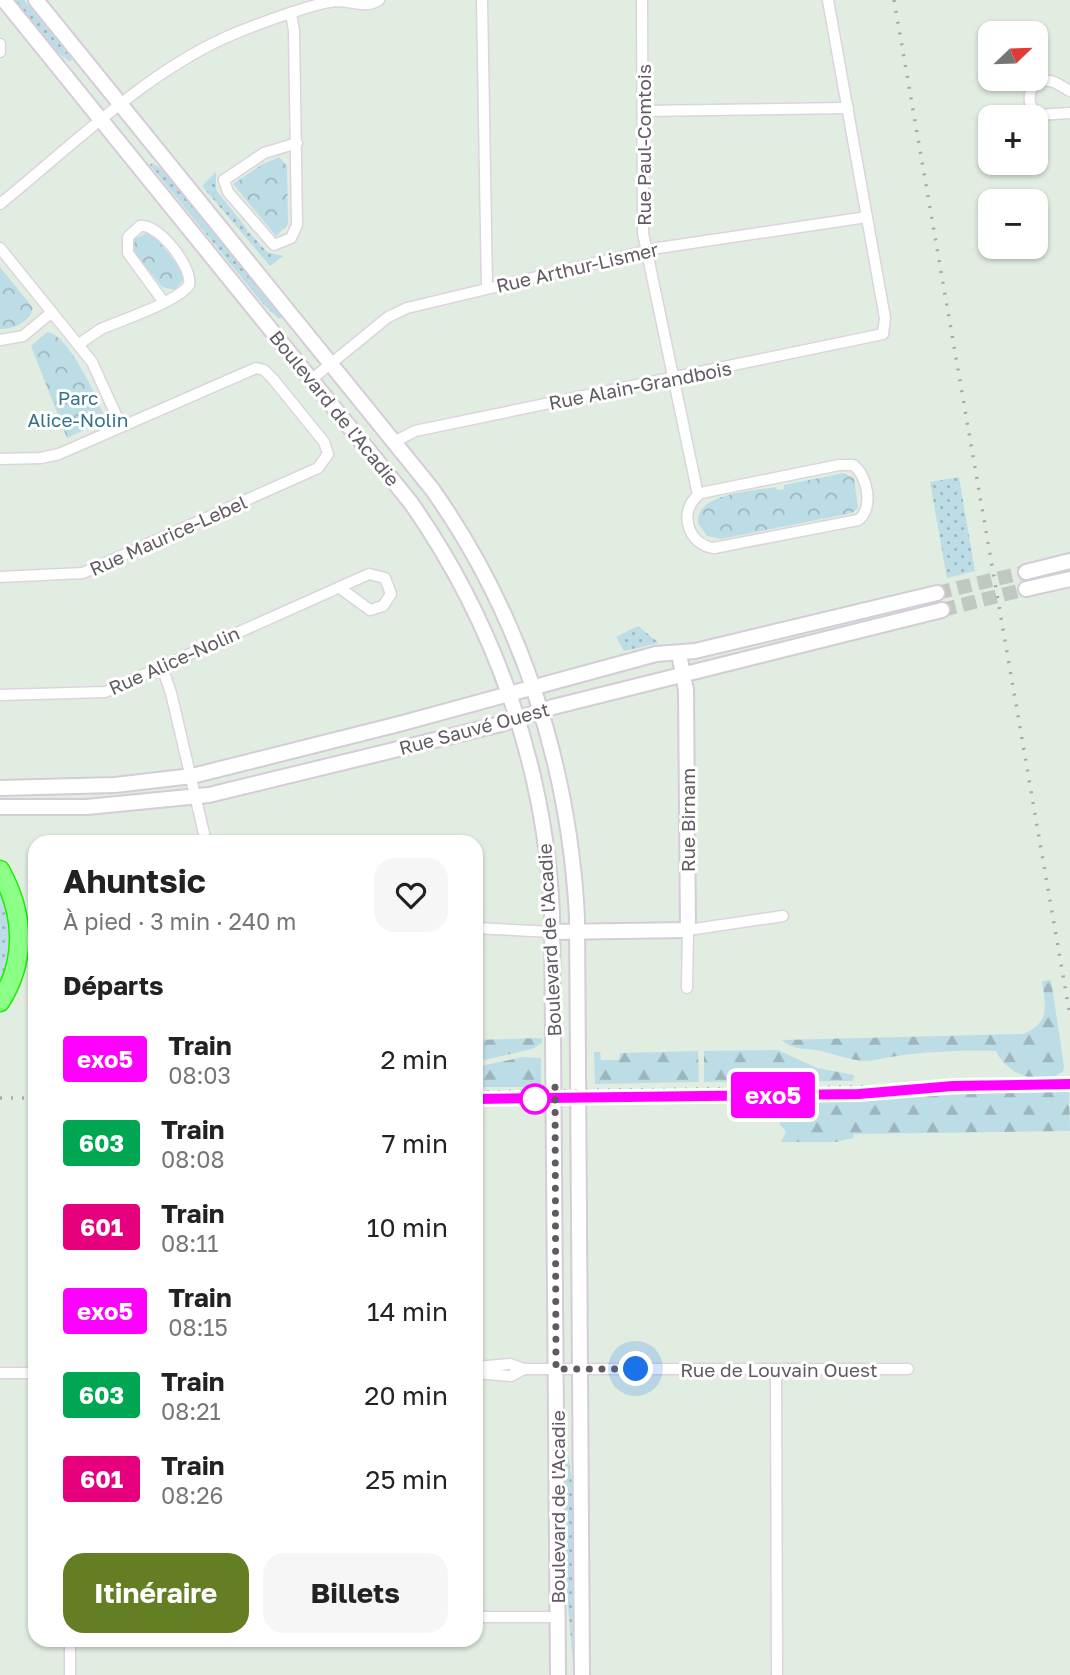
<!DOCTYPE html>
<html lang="fr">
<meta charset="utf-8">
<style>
:root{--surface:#fff;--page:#f6f6f6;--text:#222;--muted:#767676;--accent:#647e24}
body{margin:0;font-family:"Golos Text",sans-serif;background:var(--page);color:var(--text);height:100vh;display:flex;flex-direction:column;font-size:26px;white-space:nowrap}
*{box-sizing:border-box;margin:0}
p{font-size:23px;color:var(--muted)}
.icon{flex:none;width:38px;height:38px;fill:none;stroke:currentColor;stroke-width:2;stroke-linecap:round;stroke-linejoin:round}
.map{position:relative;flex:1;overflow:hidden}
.sheet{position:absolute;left:28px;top:835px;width:455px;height:812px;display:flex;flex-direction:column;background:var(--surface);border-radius:21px;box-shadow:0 2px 5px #0004}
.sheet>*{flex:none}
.badge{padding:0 14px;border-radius:5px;font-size:24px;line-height:46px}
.needle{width:46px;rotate:67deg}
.tools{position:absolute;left:978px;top:21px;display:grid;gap:14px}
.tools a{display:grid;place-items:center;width:70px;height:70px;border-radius:14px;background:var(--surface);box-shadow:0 2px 5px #0004;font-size:35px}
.you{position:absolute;width:35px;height:35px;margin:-18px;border:5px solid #fff;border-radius:50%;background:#1a73e8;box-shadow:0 0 0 10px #1a73e833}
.map>.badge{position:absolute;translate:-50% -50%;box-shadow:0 0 0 4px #fff}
h2{padding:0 35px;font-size:26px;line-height:63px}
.round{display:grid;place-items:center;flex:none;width:74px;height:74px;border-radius:21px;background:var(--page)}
.headline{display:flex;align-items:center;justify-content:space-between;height:119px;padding:0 35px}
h1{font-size:33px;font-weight:700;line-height:52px}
.primary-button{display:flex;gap:14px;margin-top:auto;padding:14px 35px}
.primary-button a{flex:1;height:80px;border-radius:21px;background:var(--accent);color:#fff;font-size:28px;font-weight:700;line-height:80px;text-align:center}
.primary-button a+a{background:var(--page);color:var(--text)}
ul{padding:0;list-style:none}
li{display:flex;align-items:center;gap:21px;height:84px;padding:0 35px}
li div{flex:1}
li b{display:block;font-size:26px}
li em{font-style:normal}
li .badge{min-width:77px;font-weight:700;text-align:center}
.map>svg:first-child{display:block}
.grass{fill:url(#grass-dots)}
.forest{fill:url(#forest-firs)}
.park{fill:url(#park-crowns)}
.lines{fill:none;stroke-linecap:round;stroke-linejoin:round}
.secondary-tunnel{stroke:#c1c8c2;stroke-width:14;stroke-dasharray:14 7;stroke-linecap:butt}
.street-casing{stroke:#dbd4dc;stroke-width:13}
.secondary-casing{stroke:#d4ccd6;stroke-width:18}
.highway-casing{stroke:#18ef00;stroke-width:21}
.street{stroke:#fff;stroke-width:10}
.secondary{stroke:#fff;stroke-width:14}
.highway{stroke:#8cff87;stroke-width:18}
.rail{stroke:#aaa8ab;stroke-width:3.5;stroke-dasharray:2 9;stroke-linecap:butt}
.line-casing{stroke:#fff;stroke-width:16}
.line{stroke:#f0f;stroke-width:10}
.walk{stroke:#615a63;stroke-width:7;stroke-dasharray:0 12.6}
.stop-dot{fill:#fff;stroke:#f0f;stroke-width:3.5}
.labels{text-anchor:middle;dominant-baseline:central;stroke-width:6;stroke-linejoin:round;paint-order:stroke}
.street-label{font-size:19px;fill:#615a63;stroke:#fff}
.park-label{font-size:19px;fill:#337389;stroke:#fff}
</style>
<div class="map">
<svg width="1070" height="1675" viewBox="0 0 1070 1675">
<defs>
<pattern id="grass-dots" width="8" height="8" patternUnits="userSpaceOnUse" patternTransform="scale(1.75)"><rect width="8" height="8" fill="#bddde6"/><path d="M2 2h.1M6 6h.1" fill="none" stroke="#9db6be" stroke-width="1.8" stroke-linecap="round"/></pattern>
<pattern id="forest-firs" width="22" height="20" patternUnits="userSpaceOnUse" patternTransform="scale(1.75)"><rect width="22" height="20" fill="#bddde6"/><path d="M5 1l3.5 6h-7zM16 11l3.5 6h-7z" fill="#9db6be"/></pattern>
<pattern id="park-crowns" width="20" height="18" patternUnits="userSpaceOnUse" patternTransform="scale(1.75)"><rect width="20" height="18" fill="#bddde6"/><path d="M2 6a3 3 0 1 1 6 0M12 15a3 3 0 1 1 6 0" fill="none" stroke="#9db6be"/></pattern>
</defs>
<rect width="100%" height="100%" fill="#e1ede1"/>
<g class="grass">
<path d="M15 0H24L72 59 70 62 57 52Z"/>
<path d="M152 163 163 170 282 317 279 319 264 305 150 165Z"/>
<path d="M216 172V190L247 229V233L249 232 267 252 283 256 270 266 202 186Z"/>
<path d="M959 477 975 571 947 578 930 482Z"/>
<path d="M638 626 659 643 624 651 616 637Z"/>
<path d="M0 893C17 938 11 953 0 998Z"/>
<path d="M565 1436 572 1481 573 1662 566 1583Z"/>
</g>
<g class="forest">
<path d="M1051 980 1064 1066 1063 1071 1050 1080C1028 1080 1006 1072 996 1051 955 1050 912 1052 874 1060 858 1064 836 1054 821 1051 802 1047 798 1052 781 1040L1023 1034C1050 1023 1046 1007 1042 981Z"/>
<path d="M542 1038V1043L532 1049 476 1062V1040Z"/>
<path d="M778 1050 817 1068 854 1075 853 1081 704 1082V1051Z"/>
<path d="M698 1051 699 1082 595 1084 594 1052H600L601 1060H619L620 1053Z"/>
<path d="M523 1057 541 1058V1087H476V1067Z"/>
<path d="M1069 1089 1070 1131 854 1134 853 1138 836 1142H781L786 1132 780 1124V1104Z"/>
</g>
<g class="park">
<path d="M279 157 287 166 288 224 276 236 233 184 261 165Z"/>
<path d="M147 233 154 236 182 270 184 279 175 290 162 287 133 250 134 239Z"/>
<path d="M0 267 33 308C30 322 14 329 0 329Z"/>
<path d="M47 332C68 333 97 398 104 416L101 422 67 438 31 346Z"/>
<path d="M844 473 854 478 858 508 852 513 721 539 707 536 698 523C695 493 754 491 776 487L777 490 784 489V485Z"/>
</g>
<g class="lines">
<g class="secondary-tunnel">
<path d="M937 593 1026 572"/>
<path d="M942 610 1026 589"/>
</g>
<defs>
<g id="street">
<path d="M482 0 487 288"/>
<path d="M642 0 643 233 698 495"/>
<path d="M291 14 294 30 297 225 291 238 274 245 228 192 224 180 264 153 297 143"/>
<path d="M0 44V52"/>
<path d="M1070 91C1064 88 1057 82 1050 81 1029 77 1023 104 1038 115L1070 113"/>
<path d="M643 111 848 108"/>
<path d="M0 204C73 145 150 68 236 33 258 24 316 2 338 1 352 1 365 9 379 0"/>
<path d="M0 248 92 362 121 426"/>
<path d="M0 340 23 336 52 312"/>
<path d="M79 344 101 329C122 320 177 302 189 285 193 267 158 223 140 226L128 237V253L163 301"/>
<path d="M312 379 388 317 407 308 658 248 867 217"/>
<path d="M396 441 415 431 883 334 885 318 828 0"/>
<path d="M0 459 41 458 59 454 256 368 264 370 273 379 324 442 328 454 318 468 83 573 0 577"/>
<path d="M839 465H853C868 475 874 510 858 520L714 548C687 545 677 509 701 493Z"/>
<path d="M162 667 171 693 206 842"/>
<path d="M0 695 105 692 369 574 385 578 391 594 383 606 370 610 340 588"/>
<path d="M476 928 553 932"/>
<path d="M687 988 688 930 783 916"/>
<path d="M476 1367 510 1364 524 1369H908"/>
<path d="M776 1370 777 1675"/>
<path d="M0 1373H35"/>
<path d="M476 1373 511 1376 524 1369"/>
<path d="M476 1617H557"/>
<path d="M70 1640V1675"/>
</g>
<g id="secondary">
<path d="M4 0 411 503C495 623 545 766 552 913L558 1675"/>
<path d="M36 0 432 489C521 615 569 764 577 917L582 1675"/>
<path d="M1026 572 1070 561"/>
<path d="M1026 589 1070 579"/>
<path d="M0 788 115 785 192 776 399 724 656 654 695 651 937 593"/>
<path d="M0 807H87L209 795 501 724 553 707 942 610"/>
<path d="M553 932 688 930 686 690 679 654"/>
</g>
<path id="highway" d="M0 870C24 913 27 960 0 1002"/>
</defs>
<use href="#street" class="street-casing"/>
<use href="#secondary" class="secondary-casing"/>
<use href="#highway" class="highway-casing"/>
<use href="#street" class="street"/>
<use href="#secondary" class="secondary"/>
<use href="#highway" class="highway"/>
<g class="rail">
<path d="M894 0 1070 1016"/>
<path d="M476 1092 1070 1084"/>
<path d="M0 1098H35"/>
</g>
</g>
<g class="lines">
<defs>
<path id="line" d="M476 1099 859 1094 953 1086 1070 1084"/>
</defs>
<use href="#line" class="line-casing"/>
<use href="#line" class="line"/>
<path class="walk" d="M535 1099 555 1086 556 1369H636"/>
</g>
<circle class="stop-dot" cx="535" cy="1099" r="14"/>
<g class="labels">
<g class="street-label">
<text transform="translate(643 145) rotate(-90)">Rue Paul-Comtois</text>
<text transform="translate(577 267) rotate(-13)">Rue Arthur-Lismer</text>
<text transform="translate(640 385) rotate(-11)">Rue Alain-Grandbois</text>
<text transform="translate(335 408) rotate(51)">Boulevard de l'Acadie</text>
<text transform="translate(168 535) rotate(-24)">Rue Maurice-Lebel</text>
<text transform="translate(174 660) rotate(-24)">Rue Alice-Nolin</text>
<text transform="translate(474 728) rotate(-15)">Rue Sauvé Ouest</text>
<text transform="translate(687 820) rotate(-90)">Rue Birnam</text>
<text transform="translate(549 940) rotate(-93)">Boulevard de l'Acadie</text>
<text x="779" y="1369">Rue de Louvain Ouest</text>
<text transform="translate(557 1507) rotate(-90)">Boulevard de l'Acadie</text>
</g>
<g class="park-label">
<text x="78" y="397">Parc<tspan x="78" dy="22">Alice-Nolin</tspan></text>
</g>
</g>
</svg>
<div class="tools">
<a><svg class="needle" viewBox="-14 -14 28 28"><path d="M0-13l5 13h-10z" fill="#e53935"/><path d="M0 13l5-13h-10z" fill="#767676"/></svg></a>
<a>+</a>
<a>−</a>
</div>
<div class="you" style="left:636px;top:1369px"></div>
<b class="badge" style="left:773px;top:1095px;background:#f0f;color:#fff">exo5</b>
<section class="sheet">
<div class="headline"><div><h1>Ahuntsic</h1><p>À pied · 3 min · 240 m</p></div><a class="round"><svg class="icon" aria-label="heart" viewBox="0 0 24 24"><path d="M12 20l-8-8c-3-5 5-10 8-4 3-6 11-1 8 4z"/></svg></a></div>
<h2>Départs</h2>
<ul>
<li><span class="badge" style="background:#f0f;color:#fff">exo5</span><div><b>Train</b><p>08:03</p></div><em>2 min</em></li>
<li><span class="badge" style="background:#00a651;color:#fff">603</span><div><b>Train</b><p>08:08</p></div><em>7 min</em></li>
<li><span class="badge" style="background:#e6007e;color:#fff">601</span><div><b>Train</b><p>08:11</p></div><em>10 min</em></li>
<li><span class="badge" style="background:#f0f;color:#fff">exo5</span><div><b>Train</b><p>08:15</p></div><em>14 min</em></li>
<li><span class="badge" style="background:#00a651;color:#fff">603</span><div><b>Train</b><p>08:21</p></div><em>20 min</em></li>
<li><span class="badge" style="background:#e6007e;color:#fff">601</span><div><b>Train</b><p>08:26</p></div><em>25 min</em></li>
</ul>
<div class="primary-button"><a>Itinéraire</a><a>Billets</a></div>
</section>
</div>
